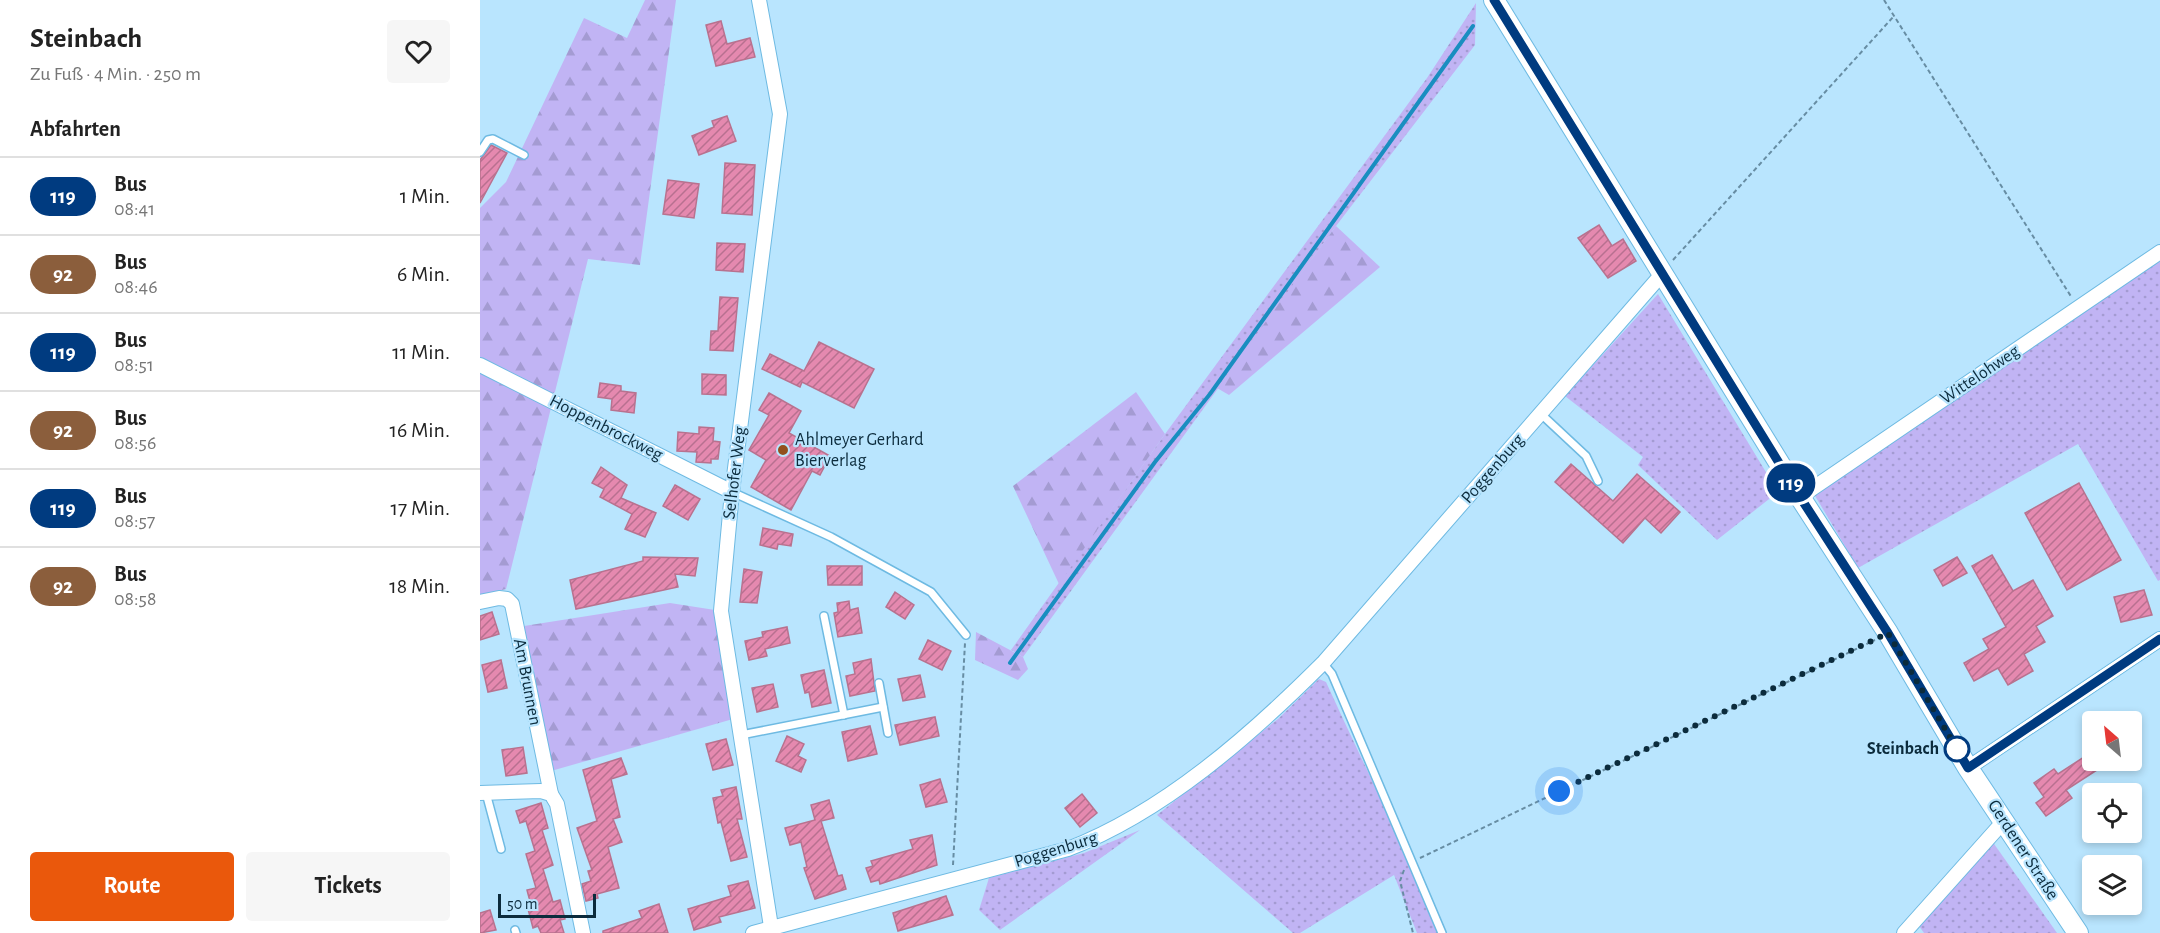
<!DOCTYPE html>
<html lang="de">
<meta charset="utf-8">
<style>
:root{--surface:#fff;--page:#f6f6f6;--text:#222;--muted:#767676;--line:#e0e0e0;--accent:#ea580c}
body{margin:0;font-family:"Alegreya Sans",sans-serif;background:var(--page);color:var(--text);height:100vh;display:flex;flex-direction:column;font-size:22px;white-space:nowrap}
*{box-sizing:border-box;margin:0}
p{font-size:20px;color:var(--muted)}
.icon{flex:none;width:33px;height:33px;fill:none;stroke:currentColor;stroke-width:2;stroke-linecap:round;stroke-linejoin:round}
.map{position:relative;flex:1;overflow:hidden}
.details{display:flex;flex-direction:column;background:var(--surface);width:480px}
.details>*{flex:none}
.badge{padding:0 12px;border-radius:20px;font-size:21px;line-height:39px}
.needle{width:39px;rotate:332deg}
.tools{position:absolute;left:1602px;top:711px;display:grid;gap:12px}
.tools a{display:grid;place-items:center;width:60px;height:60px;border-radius:6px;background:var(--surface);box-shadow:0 3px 9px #0003;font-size:30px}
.scale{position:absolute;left:18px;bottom:15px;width:98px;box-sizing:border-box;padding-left:6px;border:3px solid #0b2b3c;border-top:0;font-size:16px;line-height:21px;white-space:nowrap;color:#0b2b3c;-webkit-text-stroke:4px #b9e5fe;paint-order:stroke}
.you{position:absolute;width:30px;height:30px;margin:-15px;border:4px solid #fff;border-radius:50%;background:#1a73e8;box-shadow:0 0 0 9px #1a73e833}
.map>.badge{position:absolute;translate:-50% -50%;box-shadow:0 0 0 3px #fff}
h2{padding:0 30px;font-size:22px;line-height:54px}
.round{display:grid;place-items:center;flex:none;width:63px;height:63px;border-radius:6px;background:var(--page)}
.summary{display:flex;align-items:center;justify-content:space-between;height:102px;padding:0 30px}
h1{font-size:28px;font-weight:700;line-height:45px}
.action{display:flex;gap:12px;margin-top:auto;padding:12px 30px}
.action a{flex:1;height:69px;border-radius:6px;background:var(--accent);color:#fff;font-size:24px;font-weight:700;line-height:69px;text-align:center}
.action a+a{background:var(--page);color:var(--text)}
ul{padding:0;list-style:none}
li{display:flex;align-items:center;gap:18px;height:78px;padding:0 30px;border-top:2px solid var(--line)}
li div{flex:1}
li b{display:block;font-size:22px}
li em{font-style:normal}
li .badge{min-width:66px;font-weight:700;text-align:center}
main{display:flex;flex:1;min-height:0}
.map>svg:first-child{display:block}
.grass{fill:url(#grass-dots)}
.forest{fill:url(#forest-firs)}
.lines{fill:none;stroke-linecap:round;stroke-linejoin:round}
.stream{stroke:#198ec0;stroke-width:4}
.building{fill:url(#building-hatch);stroke:#b8728f;stroke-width:1.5}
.service-casing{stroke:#6ebae2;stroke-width:10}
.minor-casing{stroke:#6ebae2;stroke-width:16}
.secondary-casing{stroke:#6ebae2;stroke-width:22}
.path{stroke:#678da3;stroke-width:2;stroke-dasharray:4.5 3;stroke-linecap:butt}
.service{stroke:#fff;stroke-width:7}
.minor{stroke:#fff;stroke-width:14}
.secondary{stroke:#fff;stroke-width:20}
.line-casing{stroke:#fff;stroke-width:14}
.line{stroke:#003b80;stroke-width:9}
.walk{stroke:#0b2b3c;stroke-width:6;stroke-dasharray:0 10.8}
.poi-dot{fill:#92501e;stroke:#b9e5fe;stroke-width:2}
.stop-dot{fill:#fff;stroke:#003b80;stroke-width:3}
.labels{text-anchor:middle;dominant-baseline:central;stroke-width:4.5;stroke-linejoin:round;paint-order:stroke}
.street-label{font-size:18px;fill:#0b2b3c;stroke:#b9e5fe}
.poi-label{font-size:18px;fill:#0b2b3c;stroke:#b9e5fe;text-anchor:start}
.stop-label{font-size:18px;font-weight:bold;fill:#0b2b3c;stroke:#b9e5fe;text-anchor:end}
</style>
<main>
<section class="details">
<div class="summary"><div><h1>Steinbach</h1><p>Zu Fuß · 4 Min. · 250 m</p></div><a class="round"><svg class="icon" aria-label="heart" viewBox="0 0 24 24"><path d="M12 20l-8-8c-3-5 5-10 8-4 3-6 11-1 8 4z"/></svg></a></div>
<h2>Abfahrten</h2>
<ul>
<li><span class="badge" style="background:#003b80;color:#fff">119</span><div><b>Bus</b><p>08:41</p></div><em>1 Min.</em></li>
<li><span class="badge" style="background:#8b5e3c;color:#fff">92</span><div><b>Bus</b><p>08:46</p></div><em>6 Min.</em></li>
<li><span class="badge" style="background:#003b80;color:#fff">119</span><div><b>Bus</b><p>08:51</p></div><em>11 Min.</em></li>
<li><span class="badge" style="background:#8b5e3c;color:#fff">92</span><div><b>Bus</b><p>08:56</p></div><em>16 Min.</em></li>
<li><span class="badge" style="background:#003b80;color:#fff">119</span><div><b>Bus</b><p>08:57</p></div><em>17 Min.</em></li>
<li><span class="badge" style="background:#8b5e3c;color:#fff">92</span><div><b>Bus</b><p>08:58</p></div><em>18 Min.</em></li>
</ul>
<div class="action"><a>Route</a><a>Tickets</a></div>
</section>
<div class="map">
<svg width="1680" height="933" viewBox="0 0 1680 933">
<defs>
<pattern id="grass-dots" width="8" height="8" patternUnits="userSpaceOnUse" patternTransform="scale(1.5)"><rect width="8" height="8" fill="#c1b4f4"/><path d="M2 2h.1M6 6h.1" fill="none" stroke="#a49bd2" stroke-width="1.8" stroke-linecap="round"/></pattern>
<pattern id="forest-firs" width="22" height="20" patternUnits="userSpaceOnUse" patternTransform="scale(1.5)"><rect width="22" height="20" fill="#c1b4f4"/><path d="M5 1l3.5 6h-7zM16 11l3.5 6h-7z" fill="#a49bd2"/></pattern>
<pattern id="building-hatch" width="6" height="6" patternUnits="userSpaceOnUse" patternTransform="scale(1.5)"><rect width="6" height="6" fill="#e589af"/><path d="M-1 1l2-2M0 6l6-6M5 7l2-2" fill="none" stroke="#b87090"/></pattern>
</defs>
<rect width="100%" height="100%" fill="#b9e5fe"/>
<g class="grass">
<path d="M996 3 995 45 856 226 543 657 531 650 685 434 947 78Z"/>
<path d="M1680 260V580L1678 581 1598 444 1378 568 1331 489Z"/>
<path d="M1178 294 1298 492 1237 540 1158 465 1163 457 1085 396Z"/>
<path d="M839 679 846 682C884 766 926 848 961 933H937L914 875 820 933H813L677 815 798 719Z"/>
<path d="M660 830 520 930 499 910 509 878 604 853Z"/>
<path d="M1512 841 1577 933H1444L1439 926Z"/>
</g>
<g class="forest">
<path d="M165 0H196L160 265 108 259 26 589 0 596V208L26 182 104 18 147 38Z"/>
<path d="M856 226 900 267 749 395 737 388Z"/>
<path d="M656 392 685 434 579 584 533 486Z"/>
<path d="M190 603 235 610 253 719 71 771 44 626Z"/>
<path d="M496 632 543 657 548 669 538 680 495 660Z"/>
</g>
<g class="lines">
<path class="stream" d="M530 663 675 462 730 394 993 26"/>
</g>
<g class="building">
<path d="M241 21 247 44 270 38 275 57 236 66 226 25Z"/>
<path d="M247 116 256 141 219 155 212 136 234 127 232 121Z"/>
<path d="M11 145 27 153 0 203V160Z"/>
<path d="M245 163 275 165 272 215 242 213Z"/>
<path d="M188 180 219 184 214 218 183 214Z"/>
<path d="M1119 225 1132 246 1143 239 1156 261 1128 278 1098 238Z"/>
<path d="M237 243 265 244 263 272 236 270Z"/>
<path d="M240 297 258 298 253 351 230 350 231 331H238Z"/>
<path d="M339 342 394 369 374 408 322 382 320 387 282 369 290 354 324 371Z"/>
<path d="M222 374 246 375V395L222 394Z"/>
<path d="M120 383 141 386V391L156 393 154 413 131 410 132 399 118 397Z"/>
<path d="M289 393 321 411 309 433 350 456 340 475 332 471 311 510 271 487 286 460 269 450 289 415 279 410Z"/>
<path d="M219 427 234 428 233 441 240 442 238 459H231V463L216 462 217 452 197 451 198 432 219 434Z"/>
<path d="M1091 464 1133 501 1157 474 1200 512 1181 533 1165 518 1143 543 1075 482Z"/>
<path d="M121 467 147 485 141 498 176 513 165 537 145 529 152 514 120 497 124 489 112 483Z"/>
<path d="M1599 483 1641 560 1587 590 1545 513Z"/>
<path d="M195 485 220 499 208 520 183 506Z"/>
<path d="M283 528 313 534 311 546 298 544 297 549 280 545Z"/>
<path d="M1512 555 1533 591 1553 580 1573 616 1556 626 1565 642 1544 654 1553 671 1528 685 1518 668 1494 681 1484 663 1509 649 1503 639 1526 627 1492 566Z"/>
<path d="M163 557 218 558 215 576 195 574 198 587 96 609 90 580 163 561Z"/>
<path d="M1477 557 1487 573 1463 586 1454 570Z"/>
<path d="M347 566H382V585H348Z"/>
<path d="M264 569 282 572 277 603 260 602Z"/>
<path d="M1664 590 1672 615 1641 622 1634 597Z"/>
<path d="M415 592 434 605 425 619 406 607Z"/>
<path d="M369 601 370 610 378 608 382 633 358 637 354 613 358 612 357 603Z"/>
<path d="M12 612 19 634 0 640V616Z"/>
<path d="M307 627 310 643 285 649 287 656 269 660 265 641 283 637 282 632Z"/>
<path d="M448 640 471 651 462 670 439 659Z"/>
<path d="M391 659 395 691 370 696 366 676 375 674 373 663Z"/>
<path d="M21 660 27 688 8 692 2 665Z"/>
<path d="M344 670 351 703 332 707 329 692 325 693 321 675Z"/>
<path d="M440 675 445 697 423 701 418 679Z"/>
<path d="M293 684 298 707 277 712 272 688Z"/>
<path d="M455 717 459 736 420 745 415 725Z"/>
<path d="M390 726 397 754 368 761 362 732Z"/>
<path d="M307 736 324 744 318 756 326 760 321 772 296 761Z"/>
<path d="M246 739 253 765 233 770 226 744Z"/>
<path d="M43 747 47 773 26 776 22 750Z"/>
<path d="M1607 755 1617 770 1586 790 1592 798 1566 816 1556 803 1564 797 1554 783 1574 769 1578 774Z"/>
<path d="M141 758 147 774 131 779 140 817 133 819 142 842 128 847 139 888 117 894 118 898 106 901 102 884 111 881 108 871 112 870 97 828 117 821 103 770Z"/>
<path d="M460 779 467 802 446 807 440 785Z"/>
<path d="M256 787 262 819H257L267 857 251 861 241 822 238 823 233 798 243 796 241 790Z"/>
<path d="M602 794 617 813 600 827 585 808Z"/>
<path d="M349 800 354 818 341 821 358 876 362 875 366 889 335 899 324 868 327 867 321 842 310 845 305 828 335 820 331 805Z"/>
<path d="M61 803 68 828 62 830 73 865 63 869 73 902 80 900 85 919 80 920 84 933H61L58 926 53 928 48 909H52L47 890 56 888 46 854 55 851 46 821 40 823 36 811Z"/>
<path d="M452 835 457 865 400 884 399 880 391 882 386 868 393 866 391 861 433 849 430 840Z"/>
<path d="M268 881 275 908 239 917 241 922 214 930 208 909 251 896 248 886Z"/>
<path d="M466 896 473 915 418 931 413 913Z"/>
<path d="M179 904 188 933H123V931L162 918 159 911Z"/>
<path d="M10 910 16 930 0 933V913Z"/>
</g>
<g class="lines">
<defs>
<g id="service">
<path d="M0 152 8 140 13 139 44 155"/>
<path d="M1061 414 1106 456 1118 481"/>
<path d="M252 492 351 537 451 592 486 635"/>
<path d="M344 616 364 715"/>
<path d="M843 663 852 674 962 933"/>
<path d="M399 683 408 733"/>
<path d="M261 735 403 707"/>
<path d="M6 793 21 849"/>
<path d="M35 930 36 933"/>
</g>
<g id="minor">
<path d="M279 0 300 114 252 492 241 611 292 933"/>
<path d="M0 365 252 492"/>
<path d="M1320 497 1680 252"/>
<path d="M0 602 19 598 27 599 32 604 71 794"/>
<path d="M1488 768 1680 639"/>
<path d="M0 793 61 791 71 794 77 804 103 933"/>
<path d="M273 933 588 849C684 812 771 735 843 663L1182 274"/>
<path d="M1424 933 1524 821"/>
</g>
<path id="secondary" d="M1014 0 1320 497 1408 633 1488 768 1598 933"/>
</defs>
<use href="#service" class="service-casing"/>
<use href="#minor" class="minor-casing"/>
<use href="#secondary" class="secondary-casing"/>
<g class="path">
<path d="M1404 0 1592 298"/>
<path d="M1193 260 1414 16"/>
<path d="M940 858 1395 640"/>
<path d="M473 865 485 643"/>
<path d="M924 870 920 881 933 933"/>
</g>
<use href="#service" class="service"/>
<use href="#minor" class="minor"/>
<use href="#secondary" class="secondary"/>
</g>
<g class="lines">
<defs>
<path id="line" d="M1014 0 1320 497 1408 633 1488 768 1680 639"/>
</defs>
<use href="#line" class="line-casing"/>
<use href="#line" class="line"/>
<path class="walk" d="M1079 791 1408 633 1477 749"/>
</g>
<circle class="poi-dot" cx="303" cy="450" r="6"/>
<circle class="stop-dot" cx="1477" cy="749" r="12"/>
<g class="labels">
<g class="street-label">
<text transform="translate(1500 375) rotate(-34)">Wittelohweg</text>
<text transform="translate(126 428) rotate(27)">Hoppenbrockweg</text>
<text transform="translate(1013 469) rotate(-49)">Poggenburg</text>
<text transform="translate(255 473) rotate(-83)">Selhofer Weg</text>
<text transform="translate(47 682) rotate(79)">Am Brunnen</text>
<text transform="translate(576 850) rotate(-17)">Poggenburg</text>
<text transform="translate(1543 850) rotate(57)">Gerdener Straße</text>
</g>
<g class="poi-label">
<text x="315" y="440">Ahlmeyer Gerhard<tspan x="315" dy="21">Bierverlag</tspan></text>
</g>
<g class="stop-label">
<text x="1459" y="749">Steinbach</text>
</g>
</g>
</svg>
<div class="tools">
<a><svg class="needle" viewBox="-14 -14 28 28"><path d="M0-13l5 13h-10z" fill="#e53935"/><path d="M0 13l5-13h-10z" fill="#767676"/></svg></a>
<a><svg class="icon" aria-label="locate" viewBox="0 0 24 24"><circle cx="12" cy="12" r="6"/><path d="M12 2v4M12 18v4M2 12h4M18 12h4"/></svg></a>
<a><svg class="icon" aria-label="layers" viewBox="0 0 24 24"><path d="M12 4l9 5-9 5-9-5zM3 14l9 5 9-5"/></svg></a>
</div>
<div class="scale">50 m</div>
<div class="you" style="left:1079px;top:791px"></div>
<b class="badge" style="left:1311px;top:483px;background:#003b80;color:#fff">119</b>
</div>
</main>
